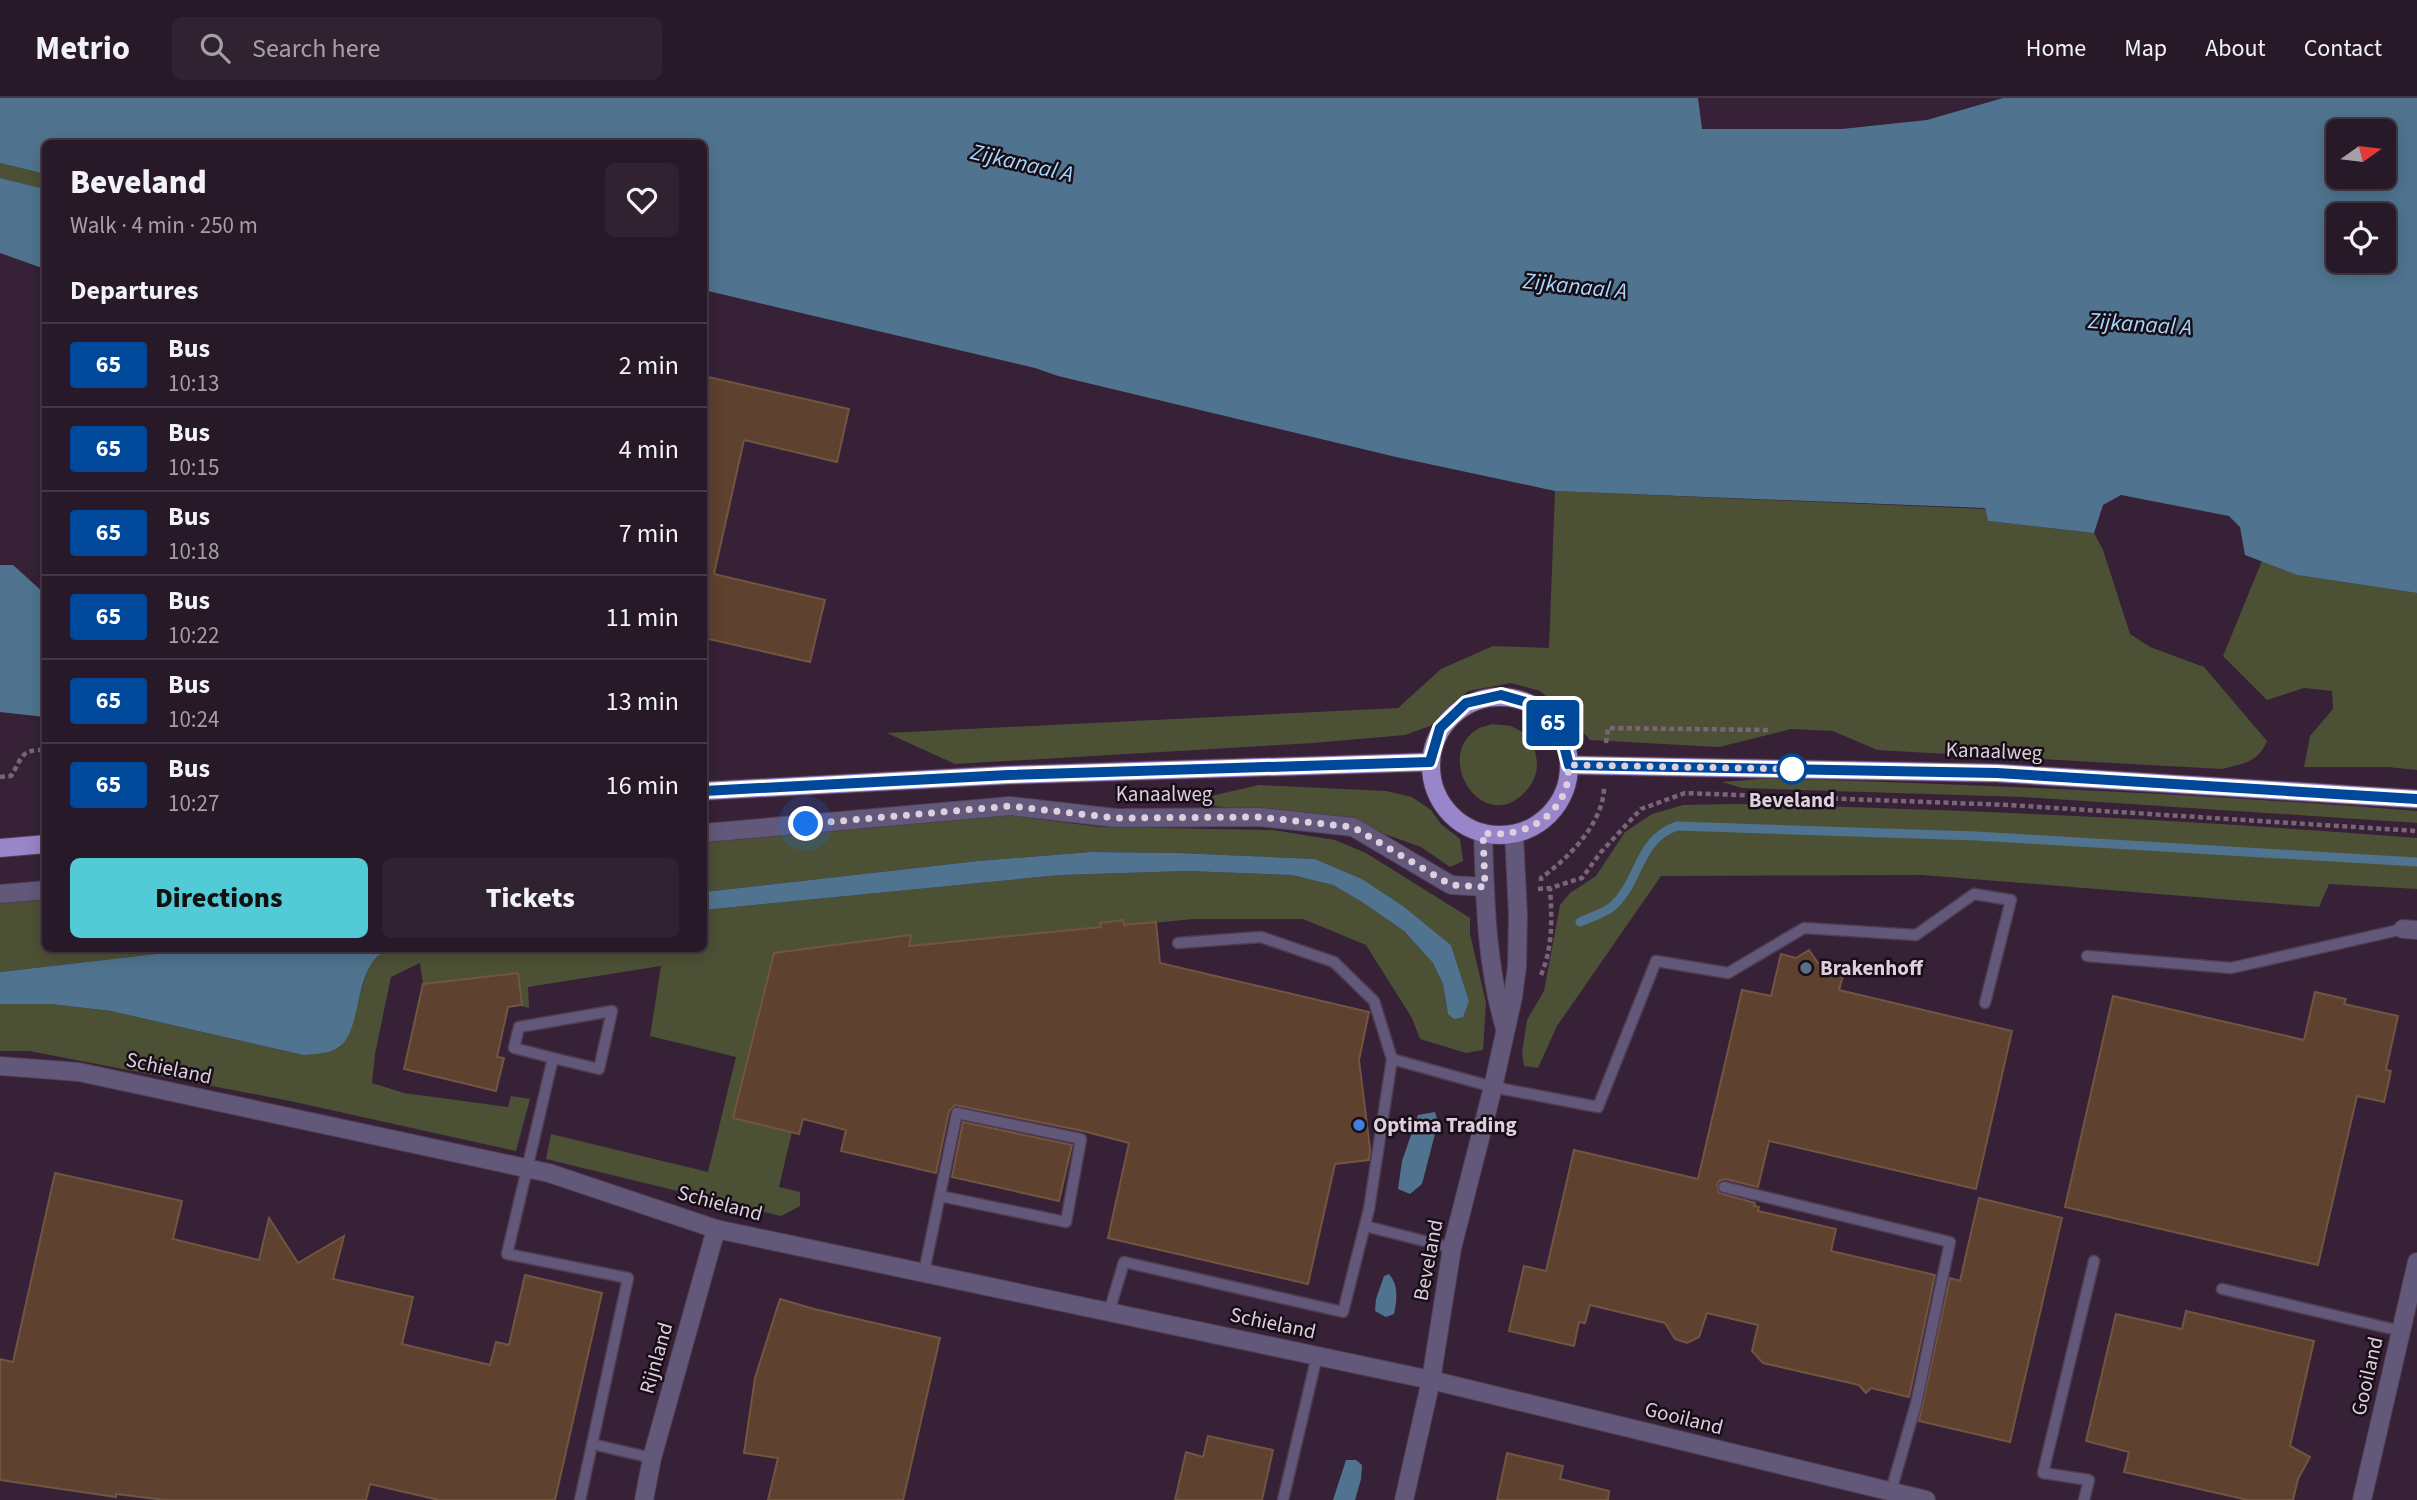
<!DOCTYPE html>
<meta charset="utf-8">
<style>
:root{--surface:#281929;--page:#302231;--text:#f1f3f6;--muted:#a5a0a8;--line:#443846;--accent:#52cbd7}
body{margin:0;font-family:"Source Sans 3",sans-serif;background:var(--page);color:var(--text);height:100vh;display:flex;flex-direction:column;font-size:26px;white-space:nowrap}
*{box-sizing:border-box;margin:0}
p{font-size:23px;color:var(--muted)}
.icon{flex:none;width:38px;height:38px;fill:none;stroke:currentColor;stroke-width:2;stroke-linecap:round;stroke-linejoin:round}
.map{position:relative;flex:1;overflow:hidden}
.drawer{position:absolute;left:42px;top:42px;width:665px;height:812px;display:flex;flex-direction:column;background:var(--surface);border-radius:10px;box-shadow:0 4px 18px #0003,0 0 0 2px var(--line)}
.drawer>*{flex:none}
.badge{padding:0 14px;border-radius:5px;font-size:24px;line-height:46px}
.needle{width:46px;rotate:76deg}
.controls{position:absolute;left:2326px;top:21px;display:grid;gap:14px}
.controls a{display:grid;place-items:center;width:70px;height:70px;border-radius:10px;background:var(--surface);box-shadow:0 4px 18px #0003,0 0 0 2px var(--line);font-size:35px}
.you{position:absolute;width:35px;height:35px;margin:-18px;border:5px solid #fff;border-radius:50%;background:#1a73e8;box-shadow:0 0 0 10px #1a73e833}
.map>.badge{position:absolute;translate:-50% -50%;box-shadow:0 0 0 4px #fff}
h2{padding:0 28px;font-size:26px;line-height:63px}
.round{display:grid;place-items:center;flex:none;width:74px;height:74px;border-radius:10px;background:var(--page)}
.overview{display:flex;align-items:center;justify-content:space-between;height:119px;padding:0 28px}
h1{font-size:33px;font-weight:800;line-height:52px}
.primary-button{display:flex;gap:14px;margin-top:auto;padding:14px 28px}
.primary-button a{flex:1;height:80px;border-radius:10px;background:var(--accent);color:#111;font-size:28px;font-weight:800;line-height:80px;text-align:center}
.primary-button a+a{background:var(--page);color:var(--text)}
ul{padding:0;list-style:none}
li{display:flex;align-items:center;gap:21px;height:84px;padding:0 28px;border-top:2px solid var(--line)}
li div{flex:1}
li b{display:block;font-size:26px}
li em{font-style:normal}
li .badge{min-width:77px;font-weight:700;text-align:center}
header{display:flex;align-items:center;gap:42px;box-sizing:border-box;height:98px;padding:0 35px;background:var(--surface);border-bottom:2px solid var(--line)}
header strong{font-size:33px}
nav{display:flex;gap:38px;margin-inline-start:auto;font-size:24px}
.search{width:490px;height:63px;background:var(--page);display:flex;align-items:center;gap:18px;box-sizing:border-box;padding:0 24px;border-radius:10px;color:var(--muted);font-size:26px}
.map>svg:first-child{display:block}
.green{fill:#4c5135}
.water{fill:#50748f;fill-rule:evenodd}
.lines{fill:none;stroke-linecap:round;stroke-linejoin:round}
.stream{stroke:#50748f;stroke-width:9}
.building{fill:#5e412f;stroke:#725541;stroke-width:2}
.lane-casing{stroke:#513d52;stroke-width:13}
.street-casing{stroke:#513d52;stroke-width:20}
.primary-casing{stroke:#513d52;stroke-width:20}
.path{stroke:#786578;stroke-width:4.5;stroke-dasharray:5 3.5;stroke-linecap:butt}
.lane{stroke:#62587a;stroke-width:10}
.street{stroke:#62587a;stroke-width:18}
.primary{stroke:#9985c9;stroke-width:18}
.line-casing{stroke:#fff;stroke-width:16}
.line{stroke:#004899;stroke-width:10}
.walk{stroke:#decfde;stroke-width:7;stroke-dasharray:0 12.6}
.stop-dot{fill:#fff;stroke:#004899;stroke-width:3.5}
.service-dot{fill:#5c6f8a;stroke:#180e18;stroke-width:2.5}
.shop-dot{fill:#3f7fe0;stroke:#180e18;stroke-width:2.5}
.labels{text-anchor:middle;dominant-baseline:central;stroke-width:5;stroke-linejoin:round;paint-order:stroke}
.street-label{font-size:21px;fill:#decfde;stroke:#180e18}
.stop-label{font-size:21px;font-weight:bold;fill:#decfde;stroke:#180e18}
.poi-label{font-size:21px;font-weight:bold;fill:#decfde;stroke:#180e18;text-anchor:start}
.water-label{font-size:23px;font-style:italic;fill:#a8d8fc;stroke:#180e18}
</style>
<header>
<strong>Metrio</strong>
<div class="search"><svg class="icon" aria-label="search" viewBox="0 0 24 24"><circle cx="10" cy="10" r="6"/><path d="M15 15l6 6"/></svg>Search here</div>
<nav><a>Home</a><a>Map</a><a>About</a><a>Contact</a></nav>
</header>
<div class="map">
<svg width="2417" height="1402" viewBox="0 0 2417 1402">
<rect width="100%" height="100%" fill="#362137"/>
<g class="green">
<path d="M0 65 45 76V91L0 80Z"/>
<path d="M1555 393 1985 411 1988 423 2094 435 2103 452 2130 536 2150 549 2204 569 2267 643C2258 665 2244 665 2222 671L1877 652 1833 633 1791 631 1719 649 1590 642 1567 616 1540 593 1511 585 1468 593 1430 628 1405 637 1313 645 955 666 887 635 1398 610 1441 571 1493 548 1549 550Z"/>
<path d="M2262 463 2297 477 2417 495V672L2388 669H2304L2310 638 2333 611 2332 593 2304 590 2267 602 2223 558Z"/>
<path d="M1492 626 1511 628 1530 638C1538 659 1542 676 1525 694 1484 738 1433 661 1476 632 1480 629 1487 628 1492 626Z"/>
<path d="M1772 680C1987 687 2202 696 2417 713V725L2023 699 1742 690 1722 684Z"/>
<path d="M1259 687 1386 693 1412 699 1431 712 1441 726 1460 741 1463 763 1450 769 1421 749 1337 719 1213 708 1211 698Z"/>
<path d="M1736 706C1963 711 2190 722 2417 740V791L2329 786 2319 809 1922 777 1661 778 1557 928 1538 970 1524 968 1522 955 1527 922 1544 893 1560 807 1570 795 1596 778 1625 734 1652 716 1683 707Z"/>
<path d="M1006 717 1100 729 1273 732 1335 742 1366 755 1470 820V836L1486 905 1483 952 1466 955 1420 941 1412 920 1366 847 1303 821H1194L922 847 898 951 809 962 779 1089 800 1094V1108L781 1118 546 1061 551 1036 708 1074 736 959 650 938 661 868 528 889 529 910 522 908 517 875 423 886 420 865 391 879 375 956 372 985 404 995 508 1009 511 998 530 1001 516 1053 290 1003 29 953H0V906H51L111 913 303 957 339 950 347 940 369 867 384 852 704 850V812L1060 777 1187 773 1292 777 1333 787 1362 804 1404 833 1433 865 1443 886 1448 916 1469 903 1451 847 1403 808 1362 781 1315 761 1178 755 1091 754 978 763 704 794V742Z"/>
<path d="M45 798 46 850 199 851 0 874V803Z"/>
</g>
<g class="water">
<path d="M0 0H1698L1702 31H1842L1927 22 2003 0H2417V495L2297 477 2245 457 2240 429 2229 418 2121 397 2103 407 2094 435 1988 423 1985 410 1555 393 1396 359 1058 278 1035 270 704 192V46H46L45 76 0 65ZM2338 33H2384V79H2338ZM2338 117H2384V163H2338Z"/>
<path d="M0 80 45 91V171L0 155Z"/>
<path d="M0 467H13L45 496V619L0 614Z"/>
<path d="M1091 754 1178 755 1315 761 1362 781 1403 808 1451 847 1469 903 1463 919 1454 921 1448 916 1443 886 1433 865 1404 833 1362 804 1333 787 1292 777 1187 773 1060 777 704 812V794L978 763Z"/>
<path d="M199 851H394C350 857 366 936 336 951 326 956 314 956 303 957L111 913 51 906H0V874Z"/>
<path d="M1435 1014 1438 1024 1422 1086 1410 1096 1398 1091 1402 1063 1418 1017Z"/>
<path d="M1389 1176C1399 1188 1397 1202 1394 1216L1386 1219 1375 1213 1376 1201 1384 1178Z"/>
<path d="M1346 1362H1356L1362 1367 1361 1381 1355 1402H1333Z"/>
</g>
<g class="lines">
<path class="stream" d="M1580 824C1591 819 1606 815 1614 807 1641 781 1638 741 1677 728L1976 738 2417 764"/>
</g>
<g class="building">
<path d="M704 278 849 311 837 364 744 342 714 476 825 502 810 564 704 540Z"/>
<path d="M1123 822 1124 827 1156 824 1160 865 1369 914 1359 962 1370 1051 1369 1062 1335 1066 1308 1186 1108 1140 1129 1045 1083 1033 955 1007 949 1013 936 1075 841 1053 846 1032 803 1021 799 1036 733 1020 774 855 911 837 909 848 1101 829 1100 825Z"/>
<path d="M1809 852 1818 865 1845 871 1839 892 2012 933 1976 1091 1769 1043 1758 1089 1725 1081 1719 1083 1717 1087 1719 1095 1755 1105 1754 1108 1759 1109 1758 1113 1836 1131 1831 1153 1935 1177 1909 1299 1871 1290 1866 1295 1859 1287 1763 1265 1752 1253 1758 1227 1707 1215 1699 1239 1687 1245 1675 1241 1665 1225 1590 1207 1585 1225 1579 1224 1574 1248 1509 1233 1524 1168 1546 1173 1574 1052 1698 1081 1742 892 1771 898 1781 856 1796 860Z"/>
<path d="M518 875 522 907 508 909 497 959 504 960 496 993 404 971 423 886Z"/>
<path d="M2315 894 2346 901 2344 906 2398 918 2386 972 2391 973 2384 1004 2357 998 2318 1167 2065 1109 2113 898 2304 942Z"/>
<path d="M963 1024 1072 1047 1059 1103 952 1079Z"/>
<path d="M55 1075 182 1103 173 1141 259 1162 269 1120 298 1165 344 1138 333 1181 413 1199 402 1246 490 1267 496 1244 509 1247 525 1177 602 1195 555 1402H439L370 1386 366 1402H165L116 1396V1399L0 1382V1261L13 1264Z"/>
<path d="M1979 1100 2062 1120 2010 1344 1919 1323 1950 1180 1960 1183Z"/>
<path d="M780 1201 814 1211 940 1240 903 1402H768L778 1360 744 1355 755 1280Z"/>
<path d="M2186 1213 2314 1243 2290 1348 2310 1359 2298 1381 2293 1402H2248L2124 1374 2129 1354 2086 1343 2116 1216 2182 1231Z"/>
<path d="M1208 1338 1273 1352 1262 1402H1175L1186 1354 1203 1359Z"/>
<path d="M1507 1355 1563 1368 1560 1381 1609 1393 1608 1402H1497Z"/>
</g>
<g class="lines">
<defs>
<g id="lane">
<path d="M2087 858 2231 870 2403 831"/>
<path d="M553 960 514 950 519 929 612 913 599 971 553 960 507 1156 628 1180 580 1402"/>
<path d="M1392 961 1493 989 1598 1009 1656 863 1728 875 1804 830 1916 837 1974 796 2011 802 1985 905"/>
<path d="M1724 1089 1950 1144 1916 1306 1891 1393"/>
<path d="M1365 1128 1452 1150"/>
<path d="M924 1174 957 1015 1081 1041 1066 1124 940 1098"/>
<path d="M2222 1191 2401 1233"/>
<path d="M1109 1214 1124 1164 1343 1214 1369 1111 1392 961 1374 903 1334 864 1261 839 1178 845"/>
<path d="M592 1346 652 1360"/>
<path d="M1283 1402 1317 1258"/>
<path d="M2084 1402 2089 1382 2043 1375 2094 1163"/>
</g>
<g id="street">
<path d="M704 735 1010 708 1116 720 1259 719 1353 729 1451 787 1485 789"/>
<path d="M1483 735C1485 800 1486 867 1505 930"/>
<path d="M0 796 46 792"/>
<path d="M2403 831 2417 832"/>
<path d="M0 968 79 974 549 1075 716 1131 1431 1282 1926 1402"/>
<path d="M644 1402 652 1360 716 1131"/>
<path d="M1404 1402 1431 1282 1452 1150 1493 989 1513 899 1517 868 1518 817 1514 736"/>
<path d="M2362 1402 2417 1164"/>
</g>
<g id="primary">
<circle cx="1500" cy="668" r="69"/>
<path d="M1569 667 1997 675 2417 701"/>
<path d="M704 693 1008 677 1430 664"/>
<path d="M0 750 46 746"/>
</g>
</defs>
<use href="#lane" class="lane-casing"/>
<use href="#street" class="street-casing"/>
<use href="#primary" class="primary-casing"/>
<g class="path">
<path d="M1606 645 1608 630 1771 632"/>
<path d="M0 679 11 678C23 659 20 651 46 652"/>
<path d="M1541 783V780C1569 760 1604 724 1604 689"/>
<path d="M1538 791 1550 790 1582 780 1601 754 1641 711 1685 695 2008 707 2417 733"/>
<path d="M1541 877C1553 849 1552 820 1550 790"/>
</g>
<use href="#lane" class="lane"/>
<use href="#street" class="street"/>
<use href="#primary" class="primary"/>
</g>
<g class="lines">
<defs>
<path id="line" d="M704 693 1008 677 1430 664 1440 630 1466 605 1501 597 1536 607 1560 632 1569 667 1997 675 2417 701"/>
</defs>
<use href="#line" class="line-casing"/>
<use href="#line" class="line"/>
<path class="walk" d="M806 726 1010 708 1116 720 1259 719 1353 729 1451 787 1485 789 1483 735C1517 740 1554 725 1566 690 1568 683 1568 675 1569 667L1792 671"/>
</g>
<circle class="stop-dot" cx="1792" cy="671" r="14"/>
<circle class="service-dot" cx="1806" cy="870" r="7"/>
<circle class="shop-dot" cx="1359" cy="1027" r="7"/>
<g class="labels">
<g class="street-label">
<text transform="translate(1994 653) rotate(2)">Kanaalweg</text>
<text x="1164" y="696">Kanaalweg</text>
<text transform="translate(169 970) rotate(12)">Schieland</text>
<text transform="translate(720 1105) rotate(15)">Schieland</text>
<text transform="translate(1428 1162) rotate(-79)">Beveland</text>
<text transform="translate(1273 1225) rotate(12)">Schieland</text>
<text transform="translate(656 1260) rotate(-74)">Rijnland</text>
<text transform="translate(2367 1278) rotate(-77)">Gooiland</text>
<text transform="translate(1684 1320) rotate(14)">Gooiland</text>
</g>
<g class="stop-label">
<text x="1792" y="702">Beveland</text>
</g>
<g class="poi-label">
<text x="1820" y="870">Brakenhoff</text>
<text x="1373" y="1027">Optima Trading</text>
</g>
<g class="water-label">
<text transform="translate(1022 65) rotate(13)">Zijkanaal A</text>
<text transform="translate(1575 188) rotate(6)">Zijkanaal A</text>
<text transform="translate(2140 226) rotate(4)">Zijkanaal A</text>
</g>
</g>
</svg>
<div class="controls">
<a><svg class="needle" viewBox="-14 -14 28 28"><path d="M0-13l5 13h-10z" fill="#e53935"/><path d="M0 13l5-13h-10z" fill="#a5a0a8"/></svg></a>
<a><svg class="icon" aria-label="locate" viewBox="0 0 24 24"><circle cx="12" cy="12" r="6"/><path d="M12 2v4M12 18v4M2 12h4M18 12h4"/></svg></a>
</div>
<div class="you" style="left:806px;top:726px"></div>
<b class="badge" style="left:1553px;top:625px;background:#004899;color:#fff">65</b>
<section class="drawer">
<div class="overview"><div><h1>Beveland</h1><p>Walk · 4 min · 250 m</p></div><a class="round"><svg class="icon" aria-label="heart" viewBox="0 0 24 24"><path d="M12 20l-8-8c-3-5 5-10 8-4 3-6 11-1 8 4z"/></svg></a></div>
<h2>Departures</h2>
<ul>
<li><span class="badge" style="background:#004899;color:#fff">65</span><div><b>Bus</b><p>10:13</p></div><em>2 min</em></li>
<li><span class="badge" style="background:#004899;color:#fff">65</span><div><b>Bus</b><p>10:15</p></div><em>4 min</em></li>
<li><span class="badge" style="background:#004899;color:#fff">65</span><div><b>Bus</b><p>10:18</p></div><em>7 min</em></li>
<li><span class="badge" style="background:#004899;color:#fff">65</span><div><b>Bus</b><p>10:22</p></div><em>11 min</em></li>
<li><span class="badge" style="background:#004899;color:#fff">65</span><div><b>Bus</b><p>10:24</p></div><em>13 min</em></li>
<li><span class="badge" style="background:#004899;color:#fff">65</span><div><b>Bus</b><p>10:27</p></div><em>16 min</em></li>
</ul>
<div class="primary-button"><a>Directions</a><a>Tickets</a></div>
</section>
</div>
